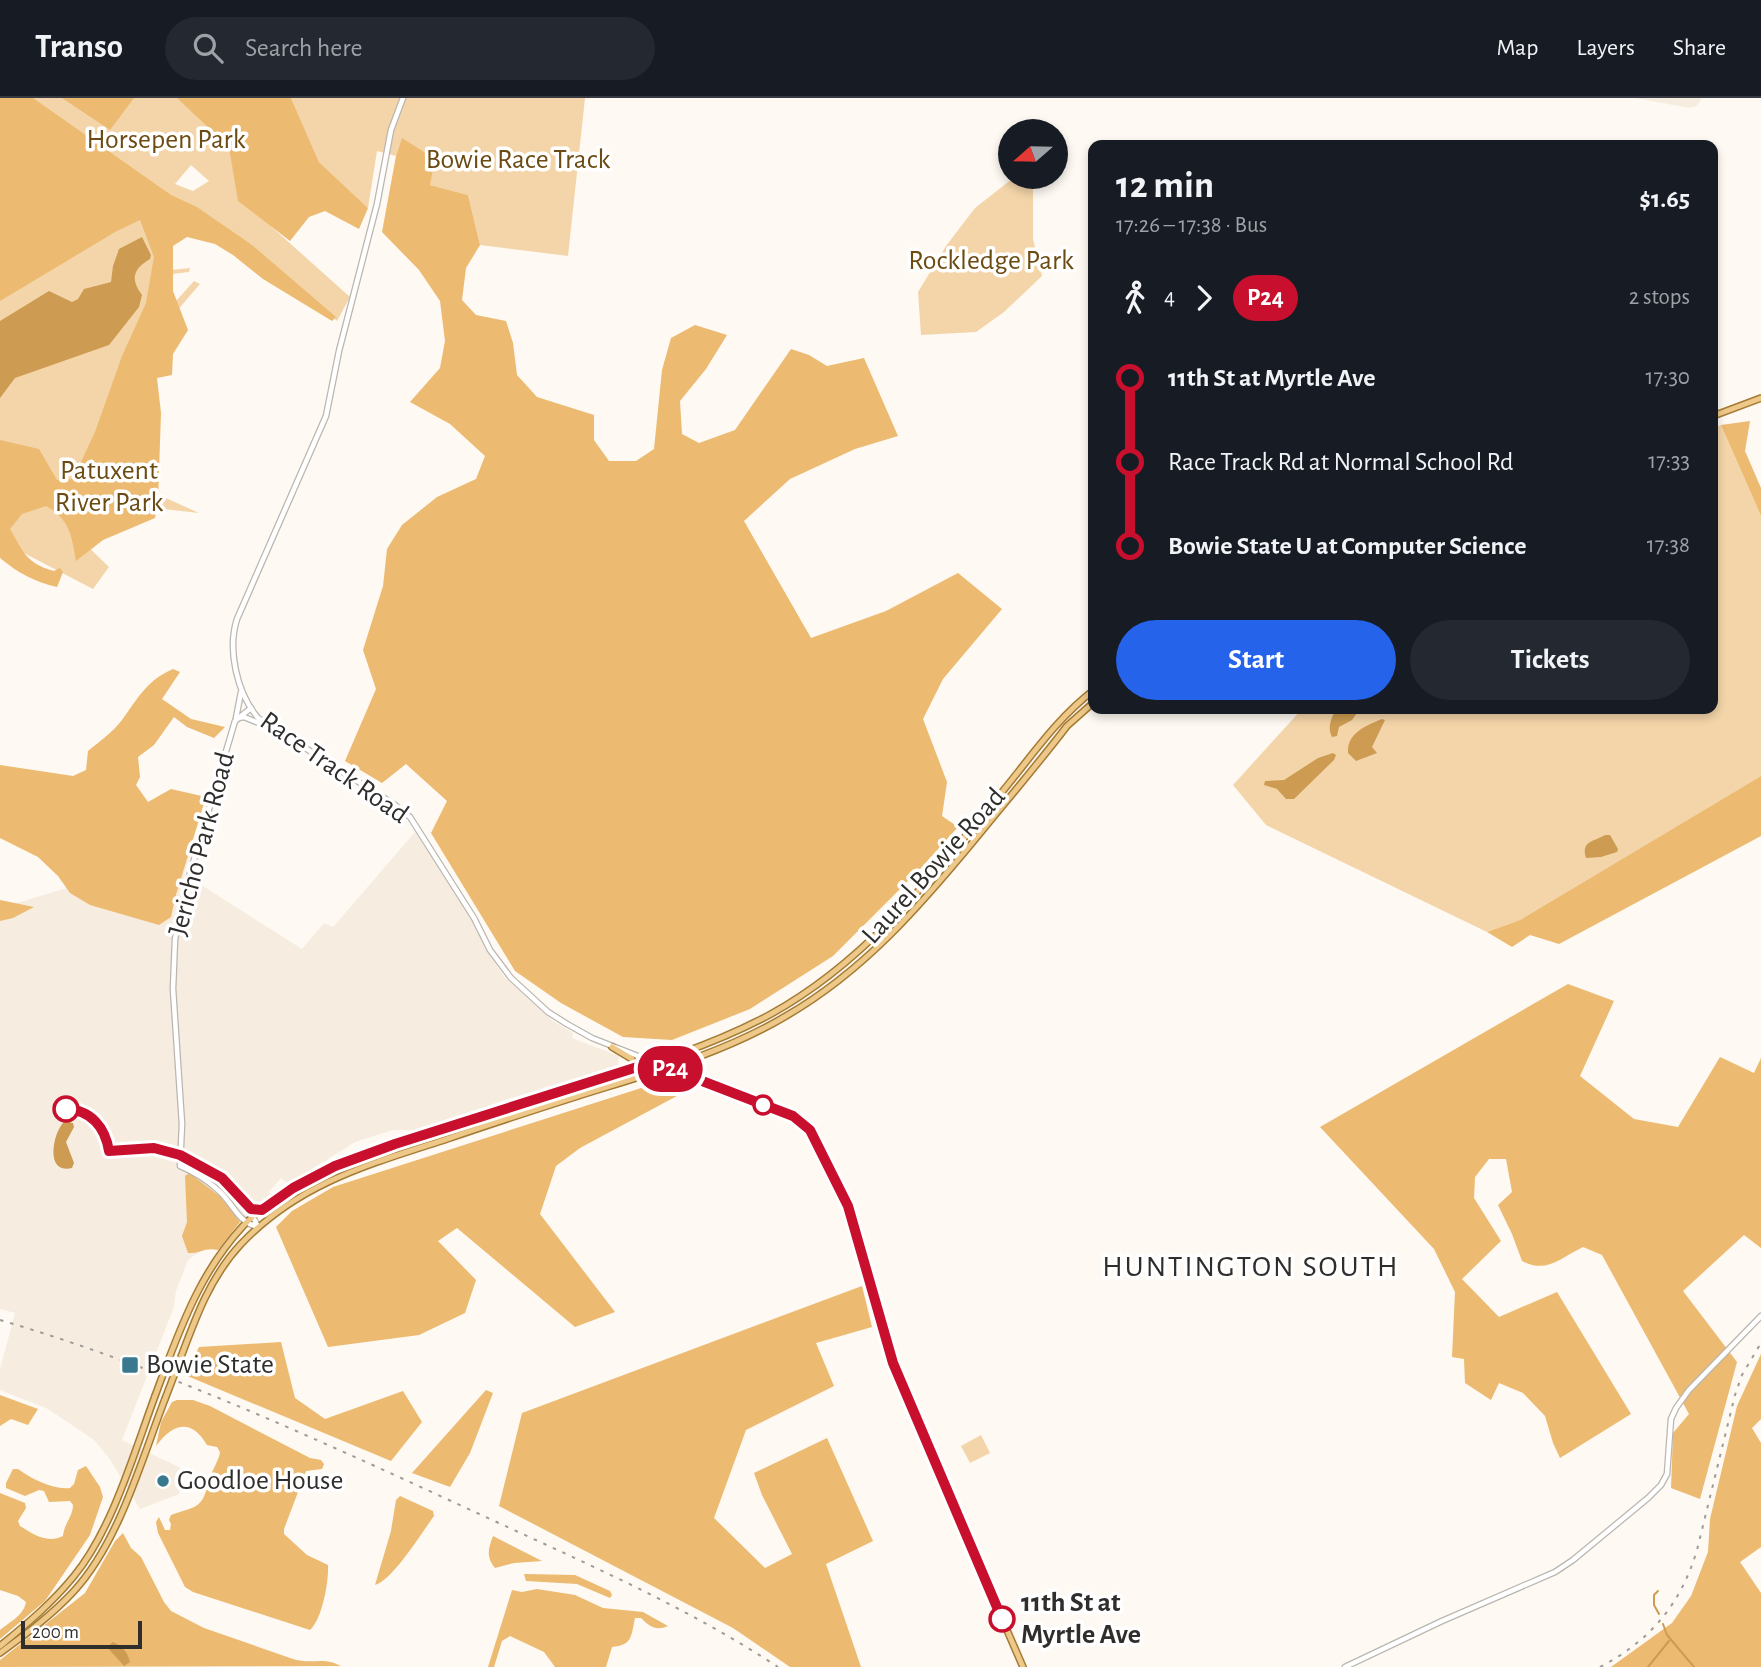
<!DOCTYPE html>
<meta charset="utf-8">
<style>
:root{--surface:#171b24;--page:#242831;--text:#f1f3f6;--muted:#9ea1a6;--line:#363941;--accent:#2563eb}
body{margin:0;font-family:"Alegreya Sans",sans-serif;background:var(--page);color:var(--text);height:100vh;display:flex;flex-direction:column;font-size:26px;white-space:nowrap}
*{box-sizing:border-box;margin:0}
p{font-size:23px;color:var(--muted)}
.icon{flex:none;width:38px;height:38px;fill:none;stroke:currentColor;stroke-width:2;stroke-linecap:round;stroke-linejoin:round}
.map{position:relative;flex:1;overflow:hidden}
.side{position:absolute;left:1088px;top:42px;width:630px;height:574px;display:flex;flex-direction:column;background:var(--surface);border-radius:14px;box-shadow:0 4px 10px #0003}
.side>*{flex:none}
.badge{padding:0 14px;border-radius:23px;font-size:24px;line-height:46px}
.needle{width:46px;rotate:250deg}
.controls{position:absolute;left:998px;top:21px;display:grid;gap:14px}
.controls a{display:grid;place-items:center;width:70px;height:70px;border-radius:50%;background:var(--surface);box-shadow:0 4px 10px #0003;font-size:35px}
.scale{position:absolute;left:21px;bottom:18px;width:121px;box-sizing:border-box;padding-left:7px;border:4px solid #302e2c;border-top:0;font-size:19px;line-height:24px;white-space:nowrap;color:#302e2c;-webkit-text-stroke:5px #fff;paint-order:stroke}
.map>.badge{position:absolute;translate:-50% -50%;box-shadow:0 0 0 4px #fff}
.legs{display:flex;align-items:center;gap:10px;height:77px;padding:0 28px;font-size:23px}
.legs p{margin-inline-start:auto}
.overview{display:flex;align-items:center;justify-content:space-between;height:119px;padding:0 28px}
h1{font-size:38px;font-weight:600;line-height:52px}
.cta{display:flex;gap:14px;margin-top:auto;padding:14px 28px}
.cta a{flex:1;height:80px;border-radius:42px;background:var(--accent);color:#fff;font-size:28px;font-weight:600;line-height:80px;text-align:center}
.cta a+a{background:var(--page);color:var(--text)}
ul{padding:0 28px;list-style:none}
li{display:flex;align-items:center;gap:24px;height:84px;font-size:26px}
li i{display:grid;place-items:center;width:10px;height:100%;margin:0 9px;background:currentColor}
li i::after{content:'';width:18px;height:18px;margin:-9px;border:5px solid;border-radius:50%;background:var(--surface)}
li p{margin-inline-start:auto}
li:first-child i{background:linear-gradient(#0000 50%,currentColor 0)}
li:last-child i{background:linear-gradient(currentColor 50%,#0000 0)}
header{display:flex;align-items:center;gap:42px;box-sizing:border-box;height:98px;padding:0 35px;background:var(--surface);border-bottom:2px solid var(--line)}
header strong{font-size:33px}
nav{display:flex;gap:38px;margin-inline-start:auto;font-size:24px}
.search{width:490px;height:63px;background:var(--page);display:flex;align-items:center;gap:18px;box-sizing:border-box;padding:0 24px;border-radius:38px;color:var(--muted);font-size:26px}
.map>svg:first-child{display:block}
.built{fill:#f6ede0}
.green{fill:#f4d5a9;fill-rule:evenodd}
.forest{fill:#ecba70}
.water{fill:#cd9c52}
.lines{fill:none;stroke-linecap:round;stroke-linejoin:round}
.stream{stroke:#cd9c52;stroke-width:2}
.minor-casing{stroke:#bab6b0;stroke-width:7}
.major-casing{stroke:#a47b34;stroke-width:8}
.minor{stroke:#fff;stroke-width:4.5}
.major{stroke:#eec888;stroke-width:5}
.rail{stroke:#9f9c97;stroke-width:2;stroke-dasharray:3.5 7;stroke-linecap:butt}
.major-bridge-casing{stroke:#a47b34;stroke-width:8;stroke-linecap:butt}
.major-bridge{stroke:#eec888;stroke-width:5}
.line-1-casing{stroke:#fff;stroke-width:16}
.line-1{stroke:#c8102e;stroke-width:10}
.stop-1-dot{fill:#fff;stroke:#c8102e;stroke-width:3.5}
.poi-dot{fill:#3a798d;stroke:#fff;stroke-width:2.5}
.labels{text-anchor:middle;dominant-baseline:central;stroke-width:7;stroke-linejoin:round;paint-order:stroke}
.park-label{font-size:28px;fill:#6c4b12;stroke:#fff}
.street-label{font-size:28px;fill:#302e2c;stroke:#fff}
.poi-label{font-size:28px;fill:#302e2c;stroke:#fff;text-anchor:start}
.stop-label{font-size:28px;font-weight:bold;fill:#302e2c;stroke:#fff;text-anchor:start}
.neighbourhood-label{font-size:30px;letter-spacing:2px;fill:#302e2c;stroke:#fff}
</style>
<header>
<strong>Transo</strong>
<div class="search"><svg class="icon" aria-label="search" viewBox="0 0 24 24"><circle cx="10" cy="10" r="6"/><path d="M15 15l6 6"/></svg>Search here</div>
<nav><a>Map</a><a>Layers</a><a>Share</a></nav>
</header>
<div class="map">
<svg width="1761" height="1569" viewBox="0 0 1761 1569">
<rect width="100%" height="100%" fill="#fef9f2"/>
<g class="built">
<path d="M1635 0H1702L1697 8 1690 10Z"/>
<path d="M415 734 471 818 492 861 505 880 553 923 573 935 572 940 619 958 618 967 505 1002 418 1032H393L355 1044 288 1086 281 1080 269 1094 271 1097 235 1129 188 1162 176 1193 174 1209 122 1342 185 1372 179 1396 140 1411 109 1360 94 1342 48 1311 0 1292V1271L15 1215 0 1211V810L191 753 184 776 302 851 324 825 333 829Z"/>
</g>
<g class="green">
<path d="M0 0H277L246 106 350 199 337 223 274 168 233 146 172 135 162 173 190 170 189 174 163 177 168 212 194 183 200 186 164 228 137 387 199 415 137 408 79 440 109 469 93 491 20 453 0 434ZM191 67 209 83 193 93 175 86Z"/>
<path d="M291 0H585L568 158 480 147 468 97 430 87 402 41 396 58 377 53 368 110 319 64Z"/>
<path d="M1012 81 1033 87V141L1042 178 1004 214 976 234 921 237 918 194 946 148 975 110Z"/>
<path d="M1721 327 1761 418V678L1520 822 1487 834 1266 727 1233 687 1302 611H1713V330Z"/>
<path d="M981 1337 990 1355 970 1365 961 1348Z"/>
</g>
<g class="forest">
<path d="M0 0H33L171 97 197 109 252 147 336 219 332 223 263 181 233 157 215 146 187 139 173 148V193L188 232 173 256 172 277 157 280 161 315 158 403 155 420 103 442 76 463C72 439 70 421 46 408L22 416 10 431C24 455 26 465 54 473L60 470 63 474 57 489C35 484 18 475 0 460V342L39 351 57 382 73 381 95 334 122 258 146 205 154 159 140 122 115 134 0 203Z"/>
<path d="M62 0H134L110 32Z"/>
<path d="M177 0H291L319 64 368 110 359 131 325 113 309 119 290 143 238 103 229 49Z"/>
<path d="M402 40 435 61 430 87 468 97 480 147 466 170 462 202 476 217 506 223 513 245 517 277 537 299 594 317V342L609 363H636L654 351 662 272 671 240 695 227 727 237 706 271 680 303 682 336 699 345 735 332 791 251 809 257 827 268 864 260 898 338 855 351 790 381 744 423 811 540 886 513 958 475 1002 511 943 581 923 621 947 684 942 718 958 729 921 770 833 858 750 911 672 942 623 939 561 905 515 873 431 735 447 703 406 666 382 685 345 663 376 591 363 552 383 488 387 451 402 427 437 399 476 381 485 358 450 326 410 304 440 270 445 243 440 203 419 172 382 134 396 58Z"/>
<path d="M1750 323 1745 353 1761 390V418L1721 327Z"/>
<path d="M173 571 180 574 162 601 191 621 225 629 214 640 187 629 174 619 154 647 138 659 140 679 136 687 148 704 171 691 206 699 175 800 171 819 159 827 90 807 70 795 58 778 38 759 0 740V667L73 678 86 672 88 653C100 643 113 634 122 622 138 600 147 582 173 571Z"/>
<path d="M1761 678V738L1559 846 1530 837 1512 849 1487 834 1520 822Z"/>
<path d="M0 802 34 809 13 820 0 823Z"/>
<path d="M1568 886 1614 903 1580 978 1634 1021 1678 1029 1720 959 1754 975 1761 960V1150L1744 1137 1683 1193 1737 1264 1700 1401 1671 1390 1673 1335 1689 1316 1602 1157 1583 1149C1560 1160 1547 1176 1522 1163L1512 1136 1498 1107 1512 1094 1506 1061H1489L1475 1079 1474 1100 1501 1143 1462 1181 1499 1219 1557 1194 1631 1316 1560 1360 1553 1345 1545 1318 1523 1295 1499 1285 1491 1302 1465 1285 1464 1261 1452 1259 1455 1194 1434 1151 1320 1029Z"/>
<path d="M660 984 688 992 580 1050 556 1068 540 1116 615 1214 575 1229 457 1130 438 1143 476 1182 465 1215 419 1237 328 1249 276 1129 292 1113 333 1089Z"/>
<path d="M189 1075 221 1099 240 1124 218 1152C204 1149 200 1156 188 1155L182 1138 187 1124 185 1078Z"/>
<path d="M862 1188 872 1229 816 1245 834 1288 746 1332 714 1420 765 1470 792 1456 762 1397 754 1375 827 1340 873 1443 826 1466 861 1569H790L733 1530 499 1408 522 1315Z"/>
<path d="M281 1244 295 1300 325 1321 403 1293 422 1324 391 1363 185 1277 199 1249Z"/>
<path d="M1761 1256V1321L1752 1330 1761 1345V1449L1740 1464 1761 1495V1569H1611L1672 1525 1691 1498 1708 1454 1710 1421 1737 1308Z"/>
<path d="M486 1292 493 1295 470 1355 450 1389 412 1375Z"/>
<path d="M0 1297 38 1311 28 1327 11 1321 0 1328Z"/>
<path d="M177 1302H193L210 1308 310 1360 321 1362 324 1366 322 1371 306 1373 284 1431V1436L307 1457 328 1467C329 1483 322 1522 310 1532L193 1494 185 1489 158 1435 156 1424 159 1419 165 1432H170L171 1426 169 1422 171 1417C200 1407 201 1411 210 1381 212 1371 219 1363 220 1354L217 1349 207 1347C191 1319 172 1326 156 1348L161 1324 172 1304Z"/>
<path d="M86 1368 100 1389 103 1399 90 1437 45 1503 0 1541V1532C10 1524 24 1517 26 1504L18 1498 0 1492V1395L25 1405 26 1410 18 1423 20 1428C33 1436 47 1446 63 1438 64 1426 73 1418 73 1407L70 1403 49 1404 44 1393 39 1392 25 1398 6 1390V1385L13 1371H18C32 1381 53 1392 70 1390L74 1386 78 1372Z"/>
<path d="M400 1398 433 1413 434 1418C422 1434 393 1482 375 1487L391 1433 396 1402Z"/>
<path d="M123 1435 131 1450 141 1459 164 1504 171 1513 204 1530 293 1561C314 1567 322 1558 341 1568L0 1569V1562L85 1495 115 1443Z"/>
<path d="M493 1438 542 1463 514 1465 495 1470C486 1459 488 1451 493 1438Z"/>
<path d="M524 1476 575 1477 610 1493 612 1497 610 1500 577 1486 526 1483Z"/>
<path d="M537 1491 575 1497 603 1510 643 1514 668 1528C656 1533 650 1529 641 1520H635C631 1538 633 1547 612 1549L606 1569H555L544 1554 510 1538 502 1543 494 1569H488L512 1492 522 1494Z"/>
</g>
<g class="water">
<path d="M142 139 151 157 150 161C133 171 130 181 142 197L139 209 109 247 15 280 0 300V223L49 193 72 204 78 201 84 191 111 184 113 168 119 151Z"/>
<path d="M1336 611H1357V615L1352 622 1339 629 1337 638 1332 639C1327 630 1331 620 1336 611Z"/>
<path d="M1382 621 1385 622 1372 649 1377 655 1356 663 1348 655C1347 635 1365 628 1382 621Z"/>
<path d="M1333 655 1336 657 1334 662 1294 701H1286L1277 691 1264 687 1265 683 1284 682 1318 660Z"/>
<path d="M1605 737H1610L1618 751 1617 754 1601 759 1586 760C1581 743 1593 744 1605 737Z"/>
<path d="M65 1023 73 1025 74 1029 66 1044 74 1065 72 1070C43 1077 54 1031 65 1023Z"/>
<path d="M113 1544C123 1549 127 1553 130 1564L124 1568 107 1549Z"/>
</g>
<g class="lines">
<g class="stream">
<path d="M1658 1493 1654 1497V1507L1659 1516"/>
<path d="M1663 1526 1667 1537 1694 1569"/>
<path d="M1648 1569 1669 1543"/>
</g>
<defs>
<g id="minor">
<path d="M403 0 391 32 377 106 339 253 326 318 237 521C227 552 237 595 258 620L395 707 410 719 474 820 490 852 511 880 548 914 567 926 592 940 653 964"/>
<path d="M251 610 235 623 188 782 175 841 173 891 182 1026 180 1068C194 1074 207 1082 218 1092 234 1106 237 1124 258 1129"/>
<path d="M236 620 241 594"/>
<path d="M238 620 244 619 266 628"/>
<path d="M180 1057C216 1072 242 1093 258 1129"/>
<path d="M1345 1569 1442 1523 1555 1474 1573 1462 1648 1400 1661 1387 1667 1376 1671 1321 1676 1310 1689 1292 1761 1218"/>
</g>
<g id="major">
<path d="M1713 318 1761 300"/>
<path d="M612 949 632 961 633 967 629 972"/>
<path d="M653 964 793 1018 810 1032 848 1108 885 1242 900 1286 1023 1569"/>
<path d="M247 1108 254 1112H262"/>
<path d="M168 1263C187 1213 206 1168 243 1128 292 1076 367 1055 433 1034 481 1019 528 1003 576 989 642 969 710 949 771 916 867 863 933 777 1002 694 1031 659 1057 620 1094 592"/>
<path d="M178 1267C194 1224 209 1180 241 1146 299 1085 370 1066 447 1041 491 1026 534 1012 578 998 648 976 722 956 786 918 864 873 920 808 977 739 1007 702 1038 666 1067 628L1094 604"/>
<path d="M0 1548C27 1526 52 1505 74 1478 112 1432 134 1355 155 1298"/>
<path d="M0 1555C26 1536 52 1517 74 1493 119 1444 141 1363 165 1301"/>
</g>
</defs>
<use href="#minor" class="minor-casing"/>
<use href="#major" class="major-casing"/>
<use href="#minor" class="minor"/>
<use href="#major" class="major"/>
<g class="rail">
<path d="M0 1222C160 1269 310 1338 462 1408 569 1458 679 1504 778 1569"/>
<path d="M1600 1569C1650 1543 1681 1506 1697 1452L1735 1297 1742 1277 1761 1245"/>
</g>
<defs>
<g id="major-bridge">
<path d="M155 1298 168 1263"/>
<path d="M165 1301 178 1267"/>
</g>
</defs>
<use href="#major-bridge" class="major-bridge-casing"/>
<use href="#major-bridge" class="major-bridge"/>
</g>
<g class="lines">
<defs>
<path id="line-1" d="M66 1011C91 1012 105 1029 109 1053L154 1050 180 1057 222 1080 251 1111 262 1112 293 1090 335 1068 395 1046 653 964 793 1018 810 1032 848 1108 893 1265 1002 1521"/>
</defs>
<use href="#line-1" class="line-1-casing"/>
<use href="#line-1" class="line-1"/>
</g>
<g class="stop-1-dot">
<circle cx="763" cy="1007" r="9"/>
<circle cx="66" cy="1011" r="12"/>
<circle cx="1002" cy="1521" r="12"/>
</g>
<g class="poi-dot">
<rect x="121" y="1258" width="18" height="18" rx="3.5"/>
<circle cx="163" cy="1383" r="7"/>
</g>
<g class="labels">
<g class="park-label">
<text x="166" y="42">Horsepen Park</text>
<text x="518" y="62">Bowie Race Track</text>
<text x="991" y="163">Rockledge Park</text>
<text x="109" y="373">Patuxent<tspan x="109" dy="32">River Park</tspan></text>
</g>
<g class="street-label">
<text transform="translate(334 670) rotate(35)">Race Track Road</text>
<text transform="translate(202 746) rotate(-75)">Jericho Park Road</text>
<text transform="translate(934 768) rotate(-48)">Laurel Bowie Road</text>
</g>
<g class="poi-label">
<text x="146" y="1267">Bowie State</text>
<text x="177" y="1383">Goodloe House</text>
</g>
<g class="stop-label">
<text x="1021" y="1505">11th St at<tspan x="1021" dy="32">Myrtle Ave</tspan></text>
</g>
<g class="neighbourhood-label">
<text x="1251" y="1169">HUNTINGTON SOUTH</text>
</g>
</g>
</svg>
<div class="controls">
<a><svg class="needle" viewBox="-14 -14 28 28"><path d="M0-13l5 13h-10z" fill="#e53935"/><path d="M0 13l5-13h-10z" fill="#9ea1a6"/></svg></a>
</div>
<div class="scale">200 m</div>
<b class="badge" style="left:670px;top:971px;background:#c8102e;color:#fff">P24</b>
<section class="side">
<div class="overview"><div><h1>12 min</h1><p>17:26 – 17:38 · Bus</p></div><b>$1.65</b></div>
<div class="legs"><svg class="icon" aria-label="walk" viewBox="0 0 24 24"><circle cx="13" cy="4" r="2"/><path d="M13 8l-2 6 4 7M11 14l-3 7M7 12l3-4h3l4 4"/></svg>4<svg class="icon" aria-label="forward" viewBox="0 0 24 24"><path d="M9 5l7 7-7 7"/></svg><b class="badge" style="background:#c8102e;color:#fff">P24</b><p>2 stops</p></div>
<ul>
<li><i style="color:#c8102e"></i><b>11th St at Myrtle Ave</b><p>17:30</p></li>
<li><i style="color:#c8102e"></i><span>Race Track Rd at Normal School Rd</span><p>17:33</p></li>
<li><i style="color:#c8102e"></i><b>Bowie State U at Computer Science</b><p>17:38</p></li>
</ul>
<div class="cta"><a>Start</a><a>Tickets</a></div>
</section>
</div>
